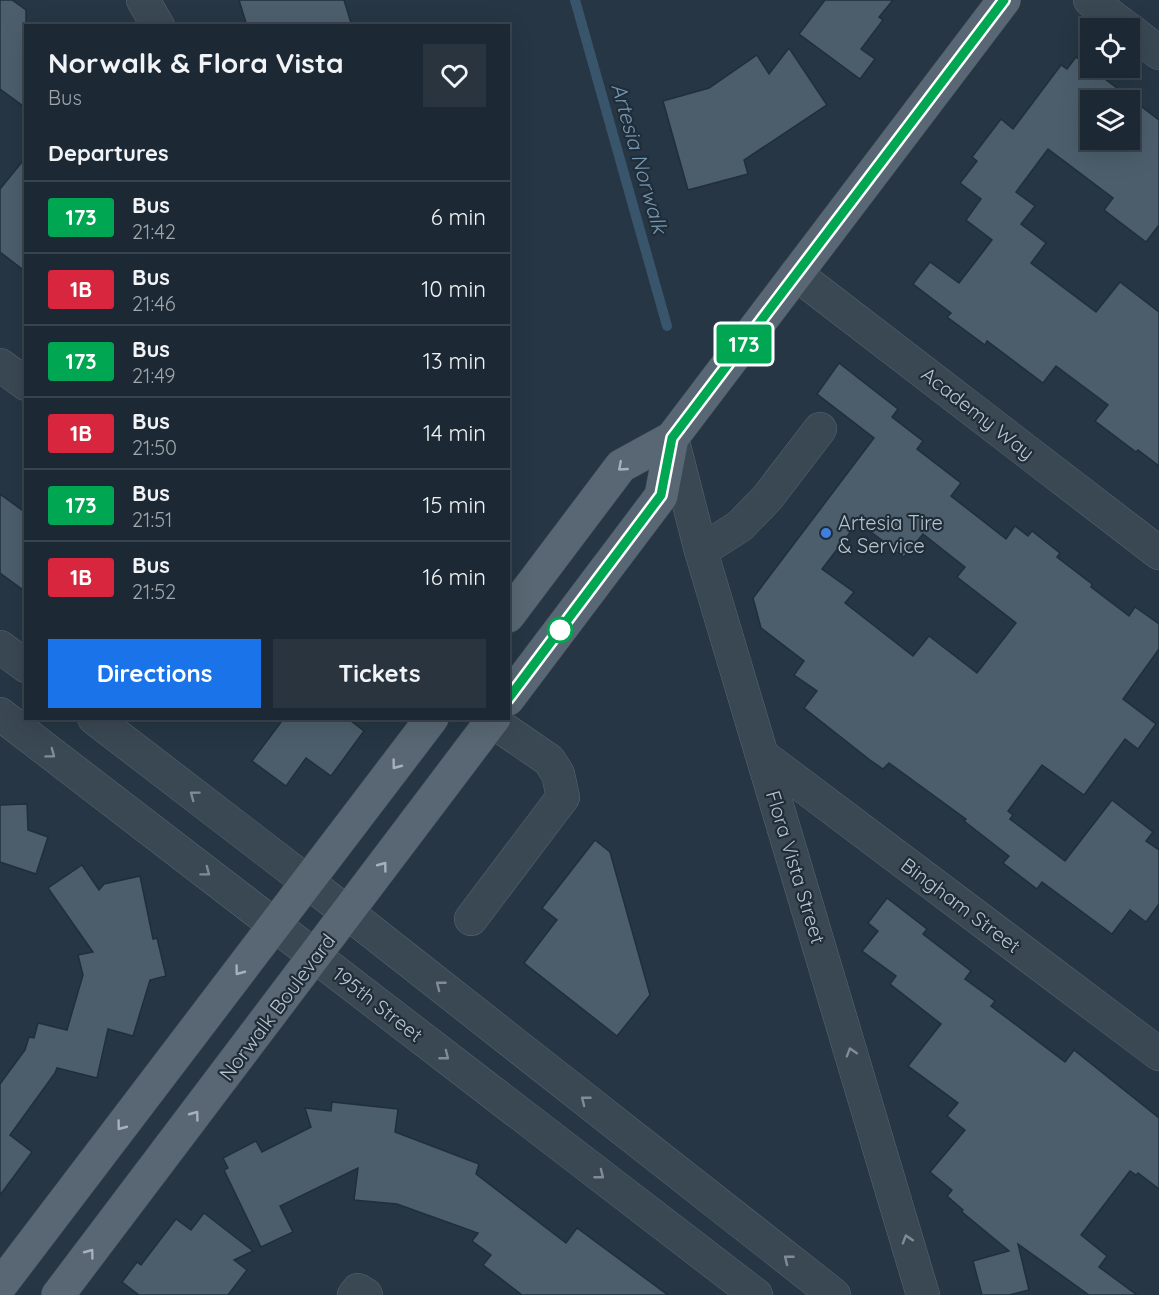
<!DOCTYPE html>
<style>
:root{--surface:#1c2833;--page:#29343f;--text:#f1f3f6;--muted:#a0a6ac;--line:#3a444e;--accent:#1a73e8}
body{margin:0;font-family:Quicksand,sans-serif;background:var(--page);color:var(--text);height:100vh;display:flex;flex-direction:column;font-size:22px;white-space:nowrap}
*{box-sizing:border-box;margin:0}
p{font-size:20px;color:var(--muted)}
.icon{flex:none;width:33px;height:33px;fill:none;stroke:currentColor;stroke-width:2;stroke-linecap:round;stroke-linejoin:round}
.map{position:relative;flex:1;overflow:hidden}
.drawer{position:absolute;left:24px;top:24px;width:486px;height:696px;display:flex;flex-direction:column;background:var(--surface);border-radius:0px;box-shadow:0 6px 24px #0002,0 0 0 2px var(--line)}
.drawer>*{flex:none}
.badge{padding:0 12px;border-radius:4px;font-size:21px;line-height:39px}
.tools{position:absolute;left:1080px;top:18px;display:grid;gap:12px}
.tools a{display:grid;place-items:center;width:60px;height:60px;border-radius:0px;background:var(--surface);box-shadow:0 6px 24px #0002,0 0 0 2px var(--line);font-size:30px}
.map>.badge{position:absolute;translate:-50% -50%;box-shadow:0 0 0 3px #fff}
h2{padding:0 24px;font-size:22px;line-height:54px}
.round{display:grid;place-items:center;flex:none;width:63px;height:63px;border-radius:0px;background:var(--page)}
.summary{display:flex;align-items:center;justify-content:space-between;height:102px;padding:0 24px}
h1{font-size:28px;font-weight:700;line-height:45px}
.button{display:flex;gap:12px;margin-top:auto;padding:12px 24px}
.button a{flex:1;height:69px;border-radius:0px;background:var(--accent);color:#fff;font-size:24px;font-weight:700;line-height:69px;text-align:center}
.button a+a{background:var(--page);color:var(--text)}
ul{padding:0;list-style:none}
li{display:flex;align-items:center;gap:18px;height:72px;padding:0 24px;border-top:2px solid var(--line)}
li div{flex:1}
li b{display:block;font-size:22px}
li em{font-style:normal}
li .badge{min-width:66px;font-weight:700;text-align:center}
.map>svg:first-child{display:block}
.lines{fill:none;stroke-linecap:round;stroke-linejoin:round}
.stream{stroke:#39556b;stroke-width:10}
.building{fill:#4c5e6c;stroke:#212f3a;stroke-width:1.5;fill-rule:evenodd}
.minor-casing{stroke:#596670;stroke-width:34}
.major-casing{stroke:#44515c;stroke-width:34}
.minor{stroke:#3a4853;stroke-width:33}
.major{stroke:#586773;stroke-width:33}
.oneway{stroke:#a5b1bb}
.oneway2{stroke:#7f8c96}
.line-casing{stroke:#fff;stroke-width:14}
.line{stroke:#00a651;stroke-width:9}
.shop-dot{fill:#3f7fe0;stroke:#1f2d39;stroke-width:2}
.stop-dot{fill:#fff;stroke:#00a651;stroke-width:3}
.labels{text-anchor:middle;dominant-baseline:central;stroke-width:4.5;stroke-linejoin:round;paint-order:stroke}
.street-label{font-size:20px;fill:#b8c3cd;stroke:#1f2d39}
.poi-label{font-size:20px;fill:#b8c3cd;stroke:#1f2d39;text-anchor:start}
.water-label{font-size:21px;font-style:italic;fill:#7797b1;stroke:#1f2d39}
</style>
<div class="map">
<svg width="1159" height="1295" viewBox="0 0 1159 1295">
<rect width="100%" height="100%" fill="#263644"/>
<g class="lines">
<path class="stream" d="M575 0 667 326"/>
</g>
<g class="building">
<path d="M0 0H12L26 10V108L0 89Z"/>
<path d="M239 0H344L352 26H247Z"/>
<path d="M825 0H893L879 17 883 20 861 49 875 59 860 79 799 34Z"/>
<path d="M789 48 827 105 744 160 748 174 688 190 663 101 709 88 757 55 769 74Z"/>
<path d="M1076 57 1159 120V225L1146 242 1104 210 1113 198 1048 149 1016 192 1035 206 1021 224 1046 243 1031 263 1096 312 1120 282 1159 312V466L1138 450 1136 452 1095 421 1108 405 1056 366 1043 383 987 341 985 345 947 317 951 313 913 284 930 262 959 283 992 240 966 220 981 199 960 183 977 161 972 157 1001 119 1013 129 1061 65 1067 69ZM1090 100H1130V140H1090Z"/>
<path d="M26 157V272L0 252V189Z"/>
<path d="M839 363 898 409 892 417 923 441 917 449 961 483 951 496 1006 539 1015 526 1028 536 1032 531 1060 553 1057 557 1092 584 1091 587 1129 616 1135 607 1159 624V649L1123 699 1156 724 1138 749 1125 739 1084 795 1042 765 1008 811 1013 815 1010 819 1065 861 1112 800 1153 832 1146 841 1159 850V904L1146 922 1130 910 1112 934 1042 882 1037 889 1003 863 1009 856 964 821 966 819 889 763 883 769 870 760 804 708 817 691 794 675 804 661 761 628 753 598 874 438 817 394ZM858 522 904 557 923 534 965 567 957 577 1016 623 977 673 929 636 913 656 845 603 854 592 822 569Z"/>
<path d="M0 494 26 513V592L0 573Z"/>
<path d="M284 718H347L364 731 331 776 306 758 286 786 252 761Z"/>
<path d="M27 804 28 830 48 837 36 874 0 862V805Z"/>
<path d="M595 840 610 852 650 995 617 1036 524 963 557 920 542 908Z"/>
<path d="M82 865 99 890 104 884 140 876 153 939 157 938 166 976 150 980 133 1036 108 1029 97 1078 57 1068 55 1073 10 1135 32 1152 0 1195V1084L25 1050 29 1037 34 1038 38 1023 67 1030 83 975 78 955 93 952 48 888Z"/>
<path d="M887 898 927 929 923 934 971 971 965 979 995 1001 991 1006 1065 1062 1074 1050 1159 1118V1189L1138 1173 1136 1175 1130 1171 1081 1235 1107 1256 1099 1267 1137 1295H1089L1018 1244 1029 1290 1009 1295H982L973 1261 1009 1251 962 1212 963 1210 947 1196 952 1190 930 1172 965 1130 947 1116 958 1103 908 1066 941 1024 890 984 896 976 862 951 878 931 868 923Z"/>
<path d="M332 1102 398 1109 395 1132 479 1164 476 1174 566 1243 577 1228 668 1295H522L483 1265 491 1255 472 1241 478 1233 397 1204 354 1200 358 1168 280 1206 293 1232 261 1247 224 1170 228 1168 223 1158 256 1141 262 1152 311 1127 305 1108 331 1111Z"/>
<path d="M204 1213 253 1251 234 1260 247 1270 228 1295H139L122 1282 137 1262 141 1265 176 1219 191 1230Z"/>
</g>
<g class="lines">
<defs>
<g id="minor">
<path d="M143 0 158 26"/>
<path d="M1090 0 1127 28"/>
<path d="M1130 30 1159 53"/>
<path d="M796 274 1159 553"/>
<path d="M0 365 26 384"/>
<path d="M672 438 701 551 923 1295"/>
<path d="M701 551 740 526 768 497 820 429"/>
<path d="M0 647 26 666"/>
<path d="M0 714 756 1295"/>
<path d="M94 718 348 913 834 1295"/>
<path d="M763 756 1159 1054"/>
<path d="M471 919 563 797 558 774 549 760 492 721"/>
<path d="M354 1295 358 1290 366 1295"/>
</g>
<g id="major">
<path d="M508 616 621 466 672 438 1004 0"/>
<path d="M508 699 661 496 672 438"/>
<path d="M0 1286 432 718"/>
<path d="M58 1295 494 718"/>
</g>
</defs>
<use href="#minor" class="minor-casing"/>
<use href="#major" class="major-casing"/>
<use href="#minor" class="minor"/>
<use href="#major" class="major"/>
</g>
<defs><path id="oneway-chevron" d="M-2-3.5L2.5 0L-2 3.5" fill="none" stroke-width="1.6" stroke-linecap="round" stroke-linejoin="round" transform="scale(1.5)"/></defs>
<g class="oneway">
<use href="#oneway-chevron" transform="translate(622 467) rotate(139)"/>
<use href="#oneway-chevron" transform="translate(396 765) rotate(127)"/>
<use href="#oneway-chevron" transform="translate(383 866) rotate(-53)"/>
<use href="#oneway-chevron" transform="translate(239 971) rotate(127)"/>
<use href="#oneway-chevron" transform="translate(195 1115) rotate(-53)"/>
<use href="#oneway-chevron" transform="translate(121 1126) rotate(127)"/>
<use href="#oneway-chevron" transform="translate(90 1253) rotate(-53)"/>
</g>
<g class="oneway2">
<use href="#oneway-chevron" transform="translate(51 754) rotate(37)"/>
<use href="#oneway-chevron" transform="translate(194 795) rotate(-143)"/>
<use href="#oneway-chevron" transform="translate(206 872) rotate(37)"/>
<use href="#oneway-chevron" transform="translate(440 985) rotate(-142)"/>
<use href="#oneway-chevron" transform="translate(851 1052) rotate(-107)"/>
<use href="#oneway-chevron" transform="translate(445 1056) rotate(38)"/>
<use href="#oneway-chevron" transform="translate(585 1100) rotate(-142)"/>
<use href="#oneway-chevron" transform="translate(600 1175) rotate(38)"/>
<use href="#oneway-chevron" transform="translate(907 1239) rotate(-107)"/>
<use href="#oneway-chevron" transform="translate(788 1259) rotate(-142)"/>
</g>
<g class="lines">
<defs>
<path id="line" d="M508 699 661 495 672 438 1004 0"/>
</defs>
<use href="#line" class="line-casing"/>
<use href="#line" class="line"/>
</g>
<circle class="shop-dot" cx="826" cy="533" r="6"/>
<circle class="stop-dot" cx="560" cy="630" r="12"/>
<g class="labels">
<g class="street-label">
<text transform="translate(978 413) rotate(38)">Academy Way</text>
<text transform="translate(796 867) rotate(73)">Flora Vista Street</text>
<text transform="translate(961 905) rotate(37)">Bingham Street</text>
<text transform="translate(378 1004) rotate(38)">195th Street</text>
<text transform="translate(277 1007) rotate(-53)">Norwalk Boulevard</text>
</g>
<g class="poi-label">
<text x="838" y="522">Artesia Tire<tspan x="838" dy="23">&amp; Service</tspan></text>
</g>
<g class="water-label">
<text transform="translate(640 158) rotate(74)">Artesia Norwalk</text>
</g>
</g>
</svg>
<div class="tools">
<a><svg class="icon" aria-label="locate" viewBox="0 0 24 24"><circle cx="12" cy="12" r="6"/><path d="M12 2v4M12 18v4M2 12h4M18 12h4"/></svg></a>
<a><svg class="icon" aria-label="layers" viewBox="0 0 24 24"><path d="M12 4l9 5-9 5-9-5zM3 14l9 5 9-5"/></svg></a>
</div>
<b class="badge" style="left:744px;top:344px;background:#00a651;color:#fff">173</b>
<section class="drawer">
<div class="summary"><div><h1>Norwalk &amp; Flora Vista</h1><p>Bus</p></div><a class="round"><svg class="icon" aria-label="heart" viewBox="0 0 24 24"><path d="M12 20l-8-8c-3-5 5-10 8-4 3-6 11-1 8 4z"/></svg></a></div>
<h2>Departures</h2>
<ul>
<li><span class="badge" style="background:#00a651;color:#fff">173</span><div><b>Bus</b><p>21:42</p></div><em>6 min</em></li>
<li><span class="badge" style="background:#d7263d;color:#fff">1B</span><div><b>Bus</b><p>21:46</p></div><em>10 min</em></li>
<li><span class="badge" style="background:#00a651;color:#fff">173</span><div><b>Bus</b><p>21:49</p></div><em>13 min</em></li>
<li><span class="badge" style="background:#d7263d;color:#fff">1B</span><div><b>Bus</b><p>21:50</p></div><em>14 min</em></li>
<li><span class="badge" style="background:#00a651;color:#fff">173</span><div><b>Bus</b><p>21:51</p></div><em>15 min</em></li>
<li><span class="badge" style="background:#d7263d;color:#fff">1B</span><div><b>Bus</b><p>21:52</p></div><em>16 min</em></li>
</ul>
<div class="button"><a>Directions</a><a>Tickets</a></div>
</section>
</div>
